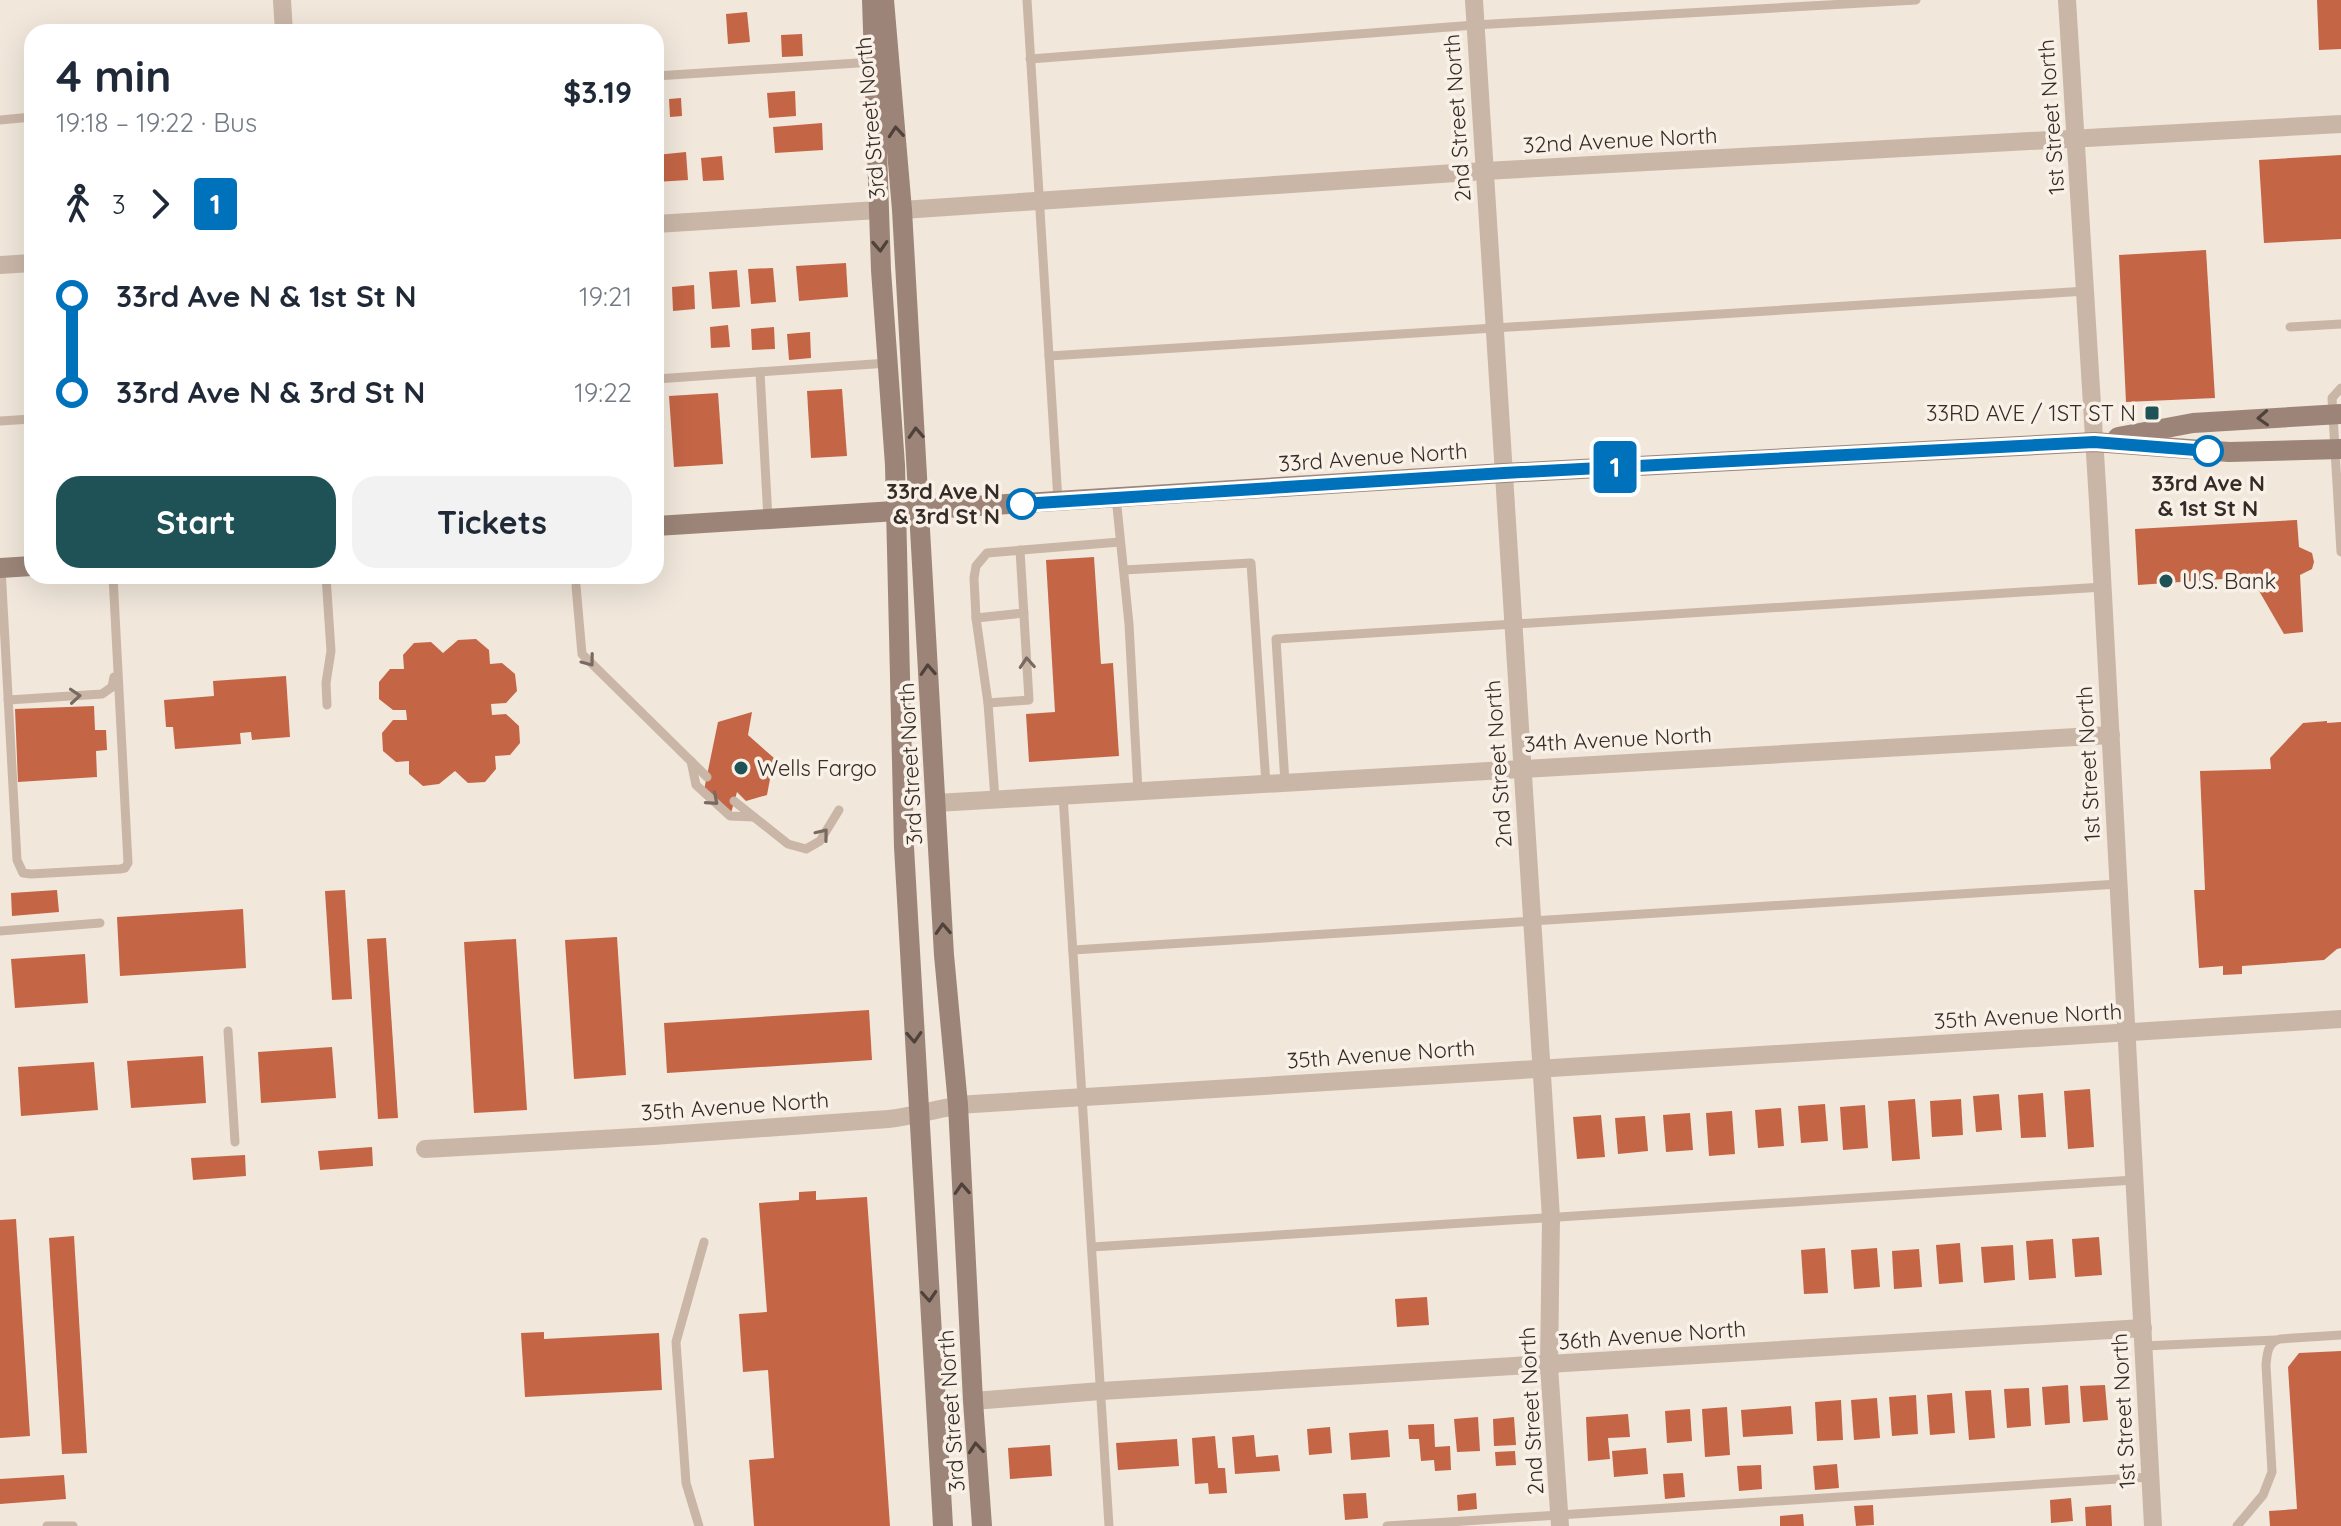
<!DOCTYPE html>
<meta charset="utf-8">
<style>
:root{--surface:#fff;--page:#f2f2f3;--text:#1f2937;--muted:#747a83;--accent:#1e5256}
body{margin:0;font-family:Quicksand,sans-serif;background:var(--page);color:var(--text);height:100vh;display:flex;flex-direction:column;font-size:30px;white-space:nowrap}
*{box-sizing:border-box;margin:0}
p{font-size:26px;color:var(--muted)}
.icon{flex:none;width:44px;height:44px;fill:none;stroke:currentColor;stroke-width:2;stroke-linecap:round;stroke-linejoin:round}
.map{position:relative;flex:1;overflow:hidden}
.sheet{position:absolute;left:24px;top:24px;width:640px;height:560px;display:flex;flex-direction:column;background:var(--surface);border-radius:24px;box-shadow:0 8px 32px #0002}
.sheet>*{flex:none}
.badge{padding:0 16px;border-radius:6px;font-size:28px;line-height:52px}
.map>.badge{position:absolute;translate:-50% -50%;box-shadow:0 0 0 4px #fff}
.legs{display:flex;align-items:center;gap:12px;height:88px;padding:0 32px;font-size:26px}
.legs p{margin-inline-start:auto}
.head{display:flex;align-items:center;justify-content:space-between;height:136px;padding:0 32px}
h1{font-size:44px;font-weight:800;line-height:60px}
.button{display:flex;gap:16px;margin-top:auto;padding:16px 32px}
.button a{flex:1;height:92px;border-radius:24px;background:var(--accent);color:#fff;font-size:32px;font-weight:800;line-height:92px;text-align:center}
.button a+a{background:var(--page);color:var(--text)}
ul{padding:0 32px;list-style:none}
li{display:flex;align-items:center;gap:28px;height:96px;font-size:30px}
li i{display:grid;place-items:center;width:12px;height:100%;margin:0 10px;background:currentColor}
li i::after{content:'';width:20px;height:20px;margin:-10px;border:6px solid;border-radius:50%;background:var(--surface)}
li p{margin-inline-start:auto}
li:first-child i{background:linear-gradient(#0000 50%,currentColor 0)}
li:last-child i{background:linear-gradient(currentColor 50%,#0000 0)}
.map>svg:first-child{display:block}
.building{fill:#c46546}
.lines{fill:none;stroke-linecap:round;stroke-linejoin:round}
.lane{stroke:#c9b6a7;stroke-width:9}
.street{stroke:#c9b6a7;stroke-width:18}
.secondary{stroke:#9c8578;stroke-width:20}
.oneway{stroke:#4f423b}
.oneway2{stroke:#786a61}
.line-1-casing{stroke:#fff;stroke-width:18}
.line-1{stroke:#0072bc;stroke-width:12}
.poi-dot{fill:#1e5256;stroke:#f9f1e7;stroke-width:3}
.stop-1-dot{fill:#fff;stroke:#0072bc;stroke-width:4}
.labels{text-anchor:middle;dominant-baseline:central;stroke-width:7;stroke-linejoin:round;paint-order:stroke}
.street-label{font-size:22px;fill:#352c27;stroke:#f9f1e7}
.poi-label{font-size:22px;fill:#352c27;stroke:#f9f1e7;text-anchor:start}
.stop-label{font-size:22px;font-weight:bold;fill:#352c27;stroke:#f9f1e7}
</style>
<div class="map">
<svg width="2341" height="1526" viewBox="0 0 2341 1526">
<rect width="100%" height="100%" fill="#f1e7db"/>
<g class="building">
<path d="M2317 0H2341V49L2319 50Z"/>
<path d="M747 12 750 42 728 44 726 14Z"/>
<path d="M802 34 803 56 782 57 781 35Z"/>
<path d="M795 91 796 116 769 118 767 93Z"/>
<path d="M681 98 682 116 670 117 669 99Z"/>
<path d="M822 123 823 150 775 153 773 127Z"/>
<path d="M686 152 688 180 656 182V155Z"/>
<path d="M2341 155V239L2264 243 2259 160Z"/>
<path d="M722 156 724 180 703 181 701 158Z"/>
<path d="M2206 250 2215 398 2126 402 2119 255Z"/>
<path d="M846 263 848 297 799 301 796 266Z"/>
<path d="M773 268 776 302 751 304 748 269Z"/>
<path d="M737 270 740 307 712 309 709 272Z"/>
<path d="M694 285 695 309 673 311 672 287Z"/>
<path d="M728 325 730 347 711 348 710 327Z"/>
<path d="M774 327 775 349 752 350 751 329Z"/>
<path d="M810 332 811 358 789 360 787 334Z"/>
<path d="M842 389 847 456 811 458 807 391Z"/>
<path d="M718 393 723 464 674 467 669 396Z"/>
<path d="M2297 520 2299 547 2312 553 2314 562 2312 569 2300 575 2303 632 2284 634 2251 577 2138 585 2135 529Z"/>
<path d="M1094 557 1101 664 1113 663 1119 756 1029 762 1026 714 1055 712 1046 560Z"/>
<path d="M476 639 489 650 490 664 502 663 515 674 517 691 506 703 491 704 492 715 506 714 519 726 520 743 510 755 495 756 496 769 485 782 468 783 455 771 439 784 423 786 409 774V761L396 762 383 751 382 733 393 720H407L406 710H393L379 699V682L390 669H404L403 655 414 643 431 642 443 653 458 640Z"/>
<path d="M286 676 290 737 252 740 251 732 240 733 241 744 175 749 173 727H166L164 700 214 696 213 681Z"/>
<path d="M94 706 95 730H106L107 750 96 751 97 777 18 782 15 709Z"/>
<path d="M752 712 748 735 774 758 767 795 746 801 737 792 731 813 704 790 718 722Z"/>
<path d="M2327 721V723L2341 722V948L2337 949 2324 960 2242 966V974L2223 975V966L2199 968 2194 890H2205L2200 771 2271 769 2270 758 2303 723Z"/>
<path d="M57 890 59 912 12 916 11 893Z"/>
<path d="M345 890 352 999 332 1000 325 891Z"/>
<path d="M243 909 246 968 120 976 117 917Z"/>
<path d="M617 937 626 1075 574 1079 565 940Z"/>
<path d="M386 938 398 1118 378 1119 367 939Z"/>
<path d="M516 939 527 1110 474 1113 464 942Z"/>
<path d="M85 954 88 1003 15 1008 11 959Z"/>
<path d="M869 1010 872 1060 667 1073 664 1023Z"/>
<path d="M332 1047 336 1098 261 1103 258 1052Z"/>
<path d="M203 1056 206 1103 131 1108 127 1061Z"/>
<path d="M94 1062 98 1110 21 1116 18 1067Z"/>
<path d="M2090 1089 2094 1147 2068 1149 2064 1091Z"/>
<path d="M2043 1093 2046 1137 2021 1138 2018 1095Z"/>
<path d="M1999 1094 2002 1130 1976 1132 1973 1096Z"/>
<path d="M1915 1099 1920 1159 1892 1161 1888 1101Z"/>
<path d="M1961 1099 1963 1135 1932 1137 1930 1101Z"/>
<path d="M1825 1104 1828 1141 1801 1143 1798 1106Z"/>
<path d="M1865 1105 1868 1148 1843 1150 1840 1107Z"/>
<path d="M1781 1108 1784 1146 1758 1148 1755 1110Z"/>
<path d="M1732 1111 1735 1154 1709 1156 1706 1113Z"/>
<path d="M1690 1113 1693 1150 1666 1152 1663 1115Z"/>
<path d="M1601 1115 1605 1157 1577 1159 1573 1117Z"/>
<path d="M1645 1116 1648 1151 1618 1154 1615 1118Z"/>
<path d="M372 1147 373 1166 320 1170 318 1151Z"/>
<path d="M245 1155 246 1176 193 1180 191 1158Z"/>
<path d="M816 1191V1200L867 1197 890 1526H754L749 1460 774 1458 768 1370 743 1372 739 1314 767 1312 759 1203 799 1200V1192Z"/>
<path d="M16 1219 30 1436 0 1438V1220Z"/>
<path d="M74 1236 87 1453 62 1454 49 1238Z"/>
<path d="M2099 1237 2102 1275 2075 1277 2072 1239Z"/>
<path d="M2053 1239 2056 1278 2029 1280 2026 1241Z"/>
<path d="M1960 1243 1963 1282 1939 1284 1936 1245Z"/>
<path d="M2013 1245 2015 1280 1984 1283 1981 1247Z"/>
<path d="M1825 1248 1828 1293 1804 1294 1801 1250Z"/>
<path d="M1877 1248 1880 1287 1854 1289 1851 1250Z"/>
<path d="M1919 1249 1922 1287 1894 1289 1892 1251Z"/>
<path d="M1427 1297 1429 1325 1397 1327 1395 1299Z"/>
<path d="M544 1332V1339L659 1333 662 1390 525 1397 521 1333Z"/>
<path d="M2341 1351V1526H2270L2269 1511 2297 1509 2288 1367 2299 1353Z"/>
<path d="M2068 1385 2070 1423 2045 1425 2042 1387Z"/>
<path d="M2105 1385 2108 1420 2083 1422 2080 1386Z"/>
<path d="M2029 1388 2031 1426 2007 1428 2004 1389Z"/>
<path d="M1991 1390 1995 1438 1969 1440 1965 1391Z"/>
<path d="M1952 1393 1955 1433 1930 1435 1927 1395Z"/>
<path d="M1916 1395 1918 1434 1892 1436 1889 1397Z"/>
<path d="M1877 1398 1880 1438 1854 1440 1851 1400Z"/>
<path d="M1841 1400 1843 1440 1817 1441 1815 1402Z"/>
<path d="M1791 1406 1793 1434 1743 1437 1741 1410Z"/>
<path d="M1727 1407 1730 1455 1705 1457 1702 1409Z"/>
<path d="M1690 1409 1692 1441 1667 1443 1665 1411Z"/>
<path d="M1628 1414 1630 1437 1608 1438 1610 1459 1588 1461 1586 1417Z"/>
<path d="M1478 1417 1480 1451 1457 1452 1454 1419Z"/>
<path d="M1514 1417 1516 1445 1494 1446 1493 1419Z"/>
<path d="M1434 1424 1435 1447 1450 1446 1451 1470 1435 1471 1434 1460 1421 1461 1419 1439H1409L1408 1425Z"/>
<path d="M1330 1427 1332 1453 1309 1455 1307 1429Z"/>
<path d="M1388 1430 1390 1457 1351 1460 1349 1433Z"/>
<path d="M1254 1435 1256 1457 1278 1455 1280 1471 1235 1474 1232 1437Z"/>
<path d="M1215 1436 1218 1468H1225L1227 1493 1209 1494 1208 1483 1195 1484 1192 1438Z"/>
<path d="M1177 1439 1179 1466 1118 1470 1116 1443Z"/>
<path d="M1050 1445 1052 1476 1010 1479 1008 1448Z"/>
<path d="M1646 1448 1648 1474 1614 1477 1612 1451Z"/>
<path d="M1515 1451 1516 1465 1496 1466 1495 1452Z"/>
<path d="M1837 1464 1839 1488 1815 1490 1813 1466Z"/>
<path d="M1761 1465 1762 1489 1739 1491 1737 1466Z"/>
<path d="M1683 1473 1685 1497 1665 1499 1663 1474Z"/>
<path d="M64 1475 66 1499 0 1504V1479Z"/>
<path d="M1366 1493 1368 1518 1345 1520 1343 1494Z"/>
<path d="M1476 1493 1477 1509 1458 1511 1457 1495Z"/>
<path d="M2071 1498 2073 1521 2051 1523 2050 1500Z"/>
<path d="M1873 1505 1874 1525 1856 1526 1854 1506Z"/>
<path d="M2111 1505 2112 1526H2086L2085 1507Z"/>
<path d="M1803 1514 1804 1526H1780V1516Z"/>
</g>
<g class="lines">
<g class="lane">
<path d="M1027 0 1058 501"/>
<path d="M1030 59 1475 25 1916 0"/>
<path d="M656 76 873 62"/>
<path d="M0 120 32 117"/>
<path d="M2290 327 2341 324"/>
<path d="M1049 356 2086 291"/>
<path d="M760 372 768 519"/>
<path d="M656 379 888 363"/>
<path d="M2341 388 2332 398 2341 552"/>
<path d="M0 421 32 419"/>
<path d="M1116 497 1129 624 1138 791"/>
<path d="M1 568 17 860 23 873 31 874 120 869 125 868 128 863 113 576"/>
<path d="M1124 570 1251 563 1266 784"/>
<path d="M326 576 331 651 326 683 327 705"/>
<path d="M576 586 582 654 707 777"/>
<path d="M976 618 1024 613"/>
<path d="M8 700 102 694 112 687 114 677"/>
<path d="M988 703 1029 700 1020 550"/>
<path d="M691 761 696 785 730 816 754 817"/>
<path d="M1285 783 1276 639 2103 587"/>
<path d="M1063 795 1109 1526"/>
<path d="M995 799 988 703 976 618 974 578 976 566 987 553 1120 542"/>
<path d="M734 801 788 844 806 849 820 841 839 810"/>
<path d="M0 931 100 923"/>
<path d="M1073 950 2118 884"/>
<path d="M228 1031 235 1142"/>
<path d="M1092 1247 2134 1180"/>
<path d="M2144 1346 2276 1340"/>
<path d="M47 1526H73"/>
<path d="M699 1526 686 1483 676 1342 704 1242"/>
<path d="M1387 1526 2150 1477"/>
<path d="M2237 1526 2263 1495 2272 1472 2266 1365C2267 1353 2268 1342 2280 1339L2341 1335"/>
</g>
<g class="street">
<path d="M282 0 284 32"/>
<path d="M1474 0 1551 1218 1549 1366 1560 1526"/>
<path d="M2067 0 2098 502 2153 1526"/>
<path d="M902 210 1485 171 2341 124"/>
<path d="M656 224 878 210"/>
<path d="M0 265 32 263"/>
<path d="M936 803 2111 735"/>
<path d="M425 1149 653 1136 888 1119C917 1116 944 1106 973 1104L2341 1019"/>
<path d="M973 1401 1101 1391 2143 1328"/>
</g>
<g class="secondary">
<path d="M872 0 881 270 895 465 904 847 943 1526"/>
<path d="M884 0 902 210 944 955 958 1105 973 1401 982 1526"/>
<path d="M2118 437 2193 423 2341 414"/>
<path d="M656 526 1504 473 2094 442 2229 452 2341 449"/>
<path d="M0 568 32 566"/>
</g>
</g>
<defs><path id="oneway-chevron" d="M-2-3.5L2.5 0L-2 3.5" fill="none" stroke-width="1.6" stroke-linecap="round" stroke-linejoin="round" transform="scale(2)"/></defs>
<g class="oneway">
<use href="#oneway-chevron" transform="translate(896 132) rotate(-95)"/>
<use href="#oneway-chevron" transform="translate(880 246) rotate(87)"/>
<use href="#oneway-chevron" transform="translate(2263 418) rotate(177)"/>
<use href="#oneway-chevron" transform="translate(916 433) rotate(-93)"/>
<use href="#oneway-chevron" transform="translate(928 670) rotate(-93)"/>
<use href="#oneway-chevron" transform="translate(943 929) rotate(-93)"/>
<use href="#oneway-chevron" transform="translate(914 1037) rotate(87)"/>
<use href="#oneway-chevron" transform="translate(962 1189) rotate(-93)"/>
<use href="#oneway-chevron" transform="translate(929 1296) rotate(86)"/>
<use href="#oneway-chevron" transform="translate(976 1448) rotate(-95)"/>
</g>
<g class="oneway2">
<use href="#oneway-chevron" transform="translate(589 661) rotate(53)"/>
<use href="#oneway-chevron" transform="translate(1027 663) rotate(-94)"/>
<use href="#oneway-chevron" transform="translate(75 696) rotate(-4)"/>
<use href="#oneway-chevron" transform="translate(713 800) rotate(41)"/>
<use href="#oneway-chevron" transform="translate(823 834) rotate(-51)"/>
</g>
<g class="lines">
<defs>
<path id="line-1" d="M1022 504 1504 473 2094 442 2208 451"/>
</defs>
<use href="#line-1" class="line-1-casing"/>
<use href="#line-1" class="line-1"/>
</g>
<g class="poi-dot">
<rect x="2144" y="405" width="16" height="16" rx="4"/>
<circle cx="2166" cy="581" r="8"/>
<circle cx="741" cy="768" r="8"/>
</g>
<g class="stop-1-dot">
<circle cx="2208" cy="451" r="14"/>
<circle cx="1022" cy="504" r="14"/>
</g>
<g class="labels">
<g class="street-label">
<text transform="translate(2051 117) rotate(-94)">1st Street North</text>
<text transform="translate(870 118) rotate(-95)">3rd Street North</text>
<text transform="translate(1457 118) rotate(-94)">2nd Street North</text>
<text transform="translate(1620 140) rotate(-3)">32nd Avenue North</text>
<text transform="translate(1373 457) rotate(-4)">33rd Avenue North</text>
<text transform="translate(1618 739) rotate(-3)">34th Avenue North</text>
<text transform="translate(910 764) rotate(-93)">3rd Street North</text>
<text transform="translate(1498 764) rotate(-94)">2nd Street North</text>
<text transform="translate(2088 764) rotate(-93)">1st Street North</text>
<text transform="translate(2028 1016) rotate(-3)">35th Avenue North</text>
<text transform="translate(1381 1054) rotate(-4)">35th Avenue North</text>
<text transform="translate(735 1106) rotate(-4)">35th Avenue North</text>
<text transform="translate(1652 1335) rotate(-4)">36th Avenue North</text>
<text transform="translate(951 1411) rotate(-94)">3rd Street North</text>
<text transform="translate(1531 1411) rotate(-93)">2nd Street North</text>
<text transform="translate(2123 1411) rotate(-93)">1st Street North</text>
</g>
<g class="poi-label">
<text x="2136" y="413" text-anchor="end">33RD AVE / 1ST ST N</text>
<text x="2182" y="581">U.S. Bank</text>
<text x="757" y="768">Wells Fargo</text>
</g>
<g class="stop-label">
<text x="2208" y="483">33rd Ave N<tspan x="2208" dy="25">&amp; 1st St N</tspan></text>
<text x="1000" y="491" text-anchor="end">33rd Ave N<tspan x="1000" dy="25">&amp; 3rd St N</tspan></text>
</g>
</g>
</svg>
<b class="badge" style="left:1615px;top:467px;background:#0072bc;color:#fff">1</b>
<section class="sheet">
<div class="head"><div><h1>4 min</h1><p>19:18 – 19:22 · Bus</p></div><b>$3.19</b></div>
<div class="legs"><svg class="icon" aria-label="walk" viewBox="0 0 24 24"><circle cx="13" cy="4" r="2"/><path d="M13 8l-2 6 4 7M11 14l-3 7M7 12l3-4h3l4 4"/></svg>3<svg class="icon" aria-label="forward" viewBox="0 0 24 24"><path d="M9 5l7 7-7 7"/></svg><b class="badge" style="background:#0072bc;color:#fff">1</b></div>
<ul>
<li><i style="color:#0072bc"></i><b>33rd Ave N &amp; 1st St N</b><p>19:21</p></li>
<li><i style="color:#0072bc"></i><b>33rd Ave N &amp; 3rd St N</b><p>19:22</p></li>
</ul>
<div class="button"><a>Start</a><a>Tickets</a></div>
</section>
</div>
